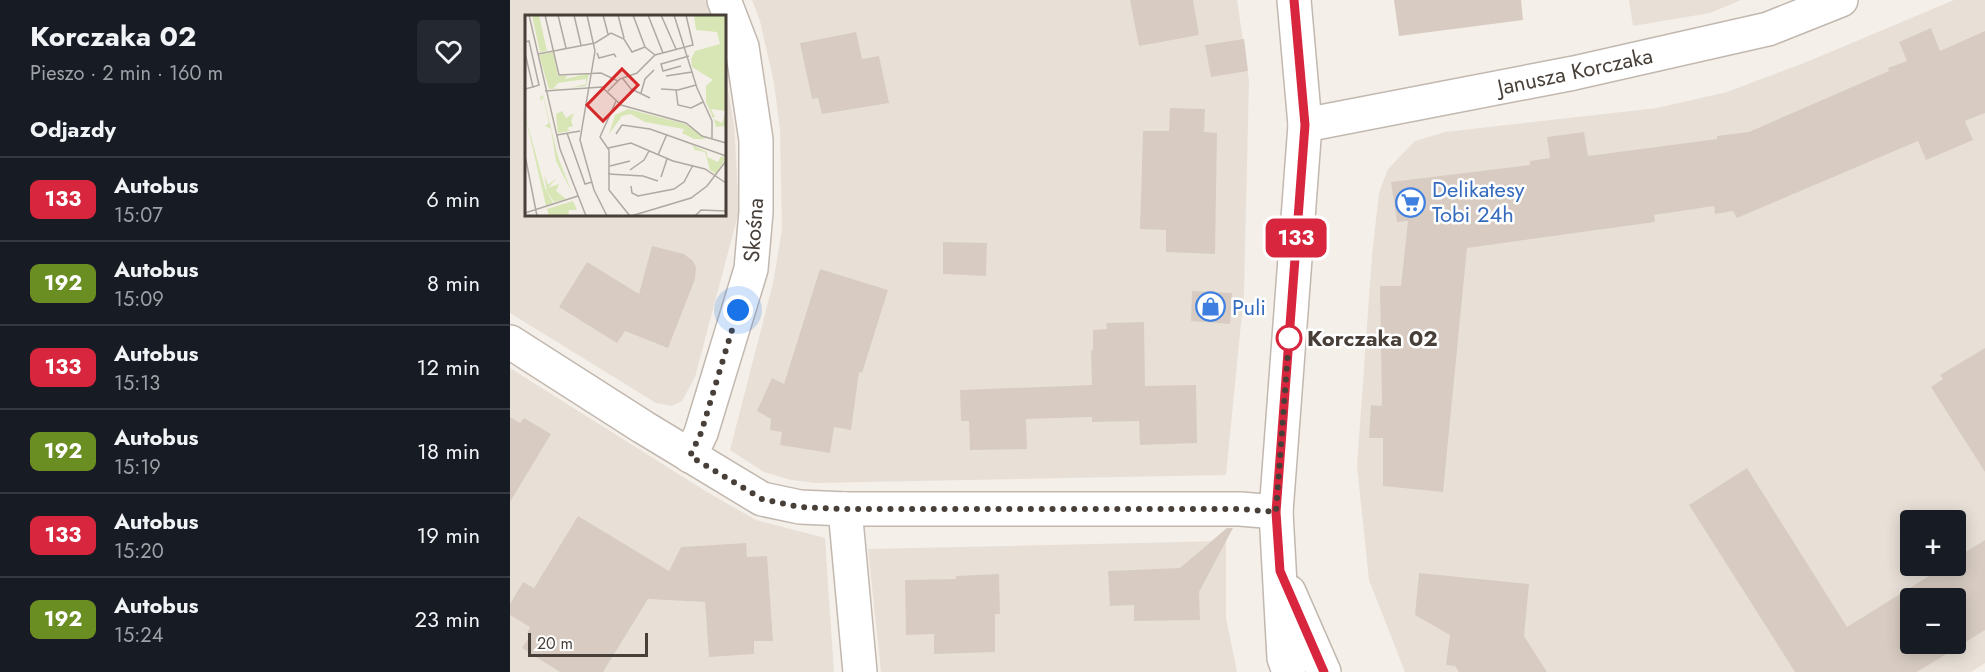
<!DOCTYPE html>
<html lang="pl">
<meta charset="utf-8">
<style>
:root{--surface:#171b24;--page:#242831;--text:#f1f3f6;--muted:#9ea1a6;--line:#363941}
body{margin:0;font-family:Jost,sans-serif;background:var(--page);color:var(--text);height:100vh;display:flex;flex-direction:column;font-size:22px;white-space:nowrap}
*{box-sizing:border-box;margin:0}
p{font-size:20px;color:var(--muted)}
.icon{flex:none;width:33px;height:33px;fill:none;stroke:currentColor;stroke-width:2;stroke-linecap:round;stroke-linejoin:round}
.map{position:relative;flex:1;overflow:hidden}
.drawer{display:flex;flex-direction:column;background:var(--surface);width:510px}
.drawer>*{flex:none}
.badge{padding:0 12px;border-radius:9px;font-size:21px;line-height:39px}
.controls{position:absolute;left:1390px;top:510px;display:grid;gap:12px}
.controls a{display:grid;place-items:center;width:66px;height:66px;border-radius:6px;background:var(--surface);box-shadow:0 3px 15px #0003;font-size:30px}
.scale{position:absolute;left:18px;bottom:15px;width:120px;box-sizing:border-box;padding-left:6px;border:3px solid #473f38;border-top:0;font-size:16px;line-height:21px;white-space:nowrap;color:#473f38;-webkit-text-stroke:4px #fff;paint-order:stroke}
.you{position:absolute;width:30px;height:30px;margin:-15px;border:4px solid #fff;border-radius:50%;background:#1a73e8;box-shadow:0 0 0 9px #1a73e833}
.map>.badge{position:absolute;translate:-50% -50%;box-shadow:0 0 0 3px #fff}
h2{padding:0 30px;font-size:22px;line-height:54px}
.round{display:grid;place-items:center;flex:none;width:63px;height:63px;border-radius:6px;background:var(--page)}
.summary{display:flex;align-items:center;justify-content:space-between;height:102px;padding:0 30px}
h1{font-size:28px;font-weight:700;line-height:45px}
ul{padding:0;list-style:none}
li{display:flex;align-items:center;gap:18px;height:84px;padding:0 30px;border-top:2px solid var(--line)}
li div{flex:1}
li b{display:block;font-size:22px}
li em{font-style:normal}
li .badge{min-width:66px;font-weight:700;text-align:center}
main{display:flex;flex:1;min-height:0}
.map>svg:first-child{display:block}
.residential{fill:#e8e0d7;fill-rule:evenodd}
.building{fill:#d8ccc2;fill-rule:evenodd}
.lines{fill:none;stroke-linecap:round;stroke-linejoin:round}
.minor-casing{stroke:#c2b8af;stroke-width:36}
.tertiary-casing{stroke:#c2b8af;stroke-width:36}
.minor{stroke:#fff;stroke-width:33}
.tertiary{stroke:#fff;stroke-width:33}
.line-casing{stroke:#fff;stroke-width:14}
.line{stroke:#d7263d;stroke-width:9}
.walk{stroke:#473f38;stroke-width:6;stroke-dasharray:0 10.8}
.stop-dot{fill:#fff;stroke:#d7263d;stroke-width:3}
.labels{text-anchor:middle;dominant-baseline:central;stroke-width:5;stroke-linejoin:round;paint-order:stroke}
.street-label{font-size:22px;fill:#473f38;stroke:#fff}
.shop-label{font-size:22px;fill:#366cbe;stroke:#fff;text-anchor:start}
.stop-label{font-size:22px;font-weight:bold;fill:#473f38;stroke:#fff;text-anchor:start}
.inset-road{fill:none;stroke:#afa9a2;stroke-width:1.5}
.view{fill:#d62828;fill-opacity:0.15;stroke:#d62828;stroke-width:3}
.inset-edge{fill:none;stroke:#473f38;stroke-width:3}
</style>
<main>
<section class="drawer">
<div class="summary"><div><h1>Korczaka 02</h1><p>Pieszo · 2 min · 160 m</p></div><a class="round"><svg class="icon" aria-label="heart" viewBox="0 0 24 24"><path d="M12 20l-8-8c-3-5 5-10 8-4 3-6 11-1 8 4z"/></svg></a></div>
<h2>Odjazdy</h2>
<ul>
<li><span class="badge" style="background:#d7263d;color:#fff">133</span><div><b>Autobus</b><p>15:07</p></div><em>6 min</em></li>
<li><span class="badge" style="background:#6b8e23;color:#fff">192</span><div><b>Autobus</b><p>15:09</p></div><em>8 min</em></li>
<li><span class="badge" style="background:#d7263d;color:#fff">133</span><div><b>Autobus</b><p>15:13</p></div><em>12 min</em></li>
<li><span class="badge" style="background:#6b8e23;color:#fff">192</span><div><b>Autobus</b><p>15:19</p></div><em>18 min</em></li>
<li><span class="badge" style="background:#d7263d;color:#fff">133</span><div><b>Autobus</b><p>15:20</p></div><em>19 min</em></li>
<li><span class="badge" style="background:#6b8e23;color:#fff">192</span><div><b>Autobus</b><p>15:24</p></div><em>23 min</em></li>
</ul>
</section>
<div class="map">
<svg width="1475" height="672" viewBox="0 0 1475 672">
<rect width="100%" height="100%" fill="#f4efe9"/>
<g class="residential">
<path d="M0 0H195L202 16H16V214H214L215 73 224 124 229 211 185 377 172 401 162 406 146 403 0 313Z"/>
<path d="M242 0H727L739 81 734 293 716 475 306 483 281 480 254 472 220 450 263 283 272 230 270 130 264 83 250 21Z"/>
<path d="M1119 0H1231L1200 13 1123 26Z"/>
<path d="M1444 0H1475V663L1461 672H895L859 580 847 466 862 255 869 193 878 169 905 141 935 132 1147 108 1217 92 1299 61ZM1401 520H1446V566H1401ZM1401 598H1446V644H1401Z"/>
<path d="M0 368 197 492 246 520 315 538 324 672H0Z"/>
<path d="M716 541V618L727 672H371L358 549Z"/>
</g>
<g class="building">
<path d="M620 0H683L689 35 629 46Z"/>
<path d="M884 0H1011L1013 20 889 36Z"/>
<path d="M1421 28 1430 51 1475 31V113L1455 121 1463 140 1416 160 1408 141 1227 218 1223 211 1205 214 1204 206 1144 215 1145 222 957 248 933 492 873 486V438H859L861 405 872 406 870 286H891L898 221 887 222 881 182 1020 165V161L1040 158 1037 137 1074 132 1078 156 1207 139V136L1239 132 1379 71 1378 68 1397 61 1389 42Z"/>
<path d="M346 32 352 59 369 56 379 103 312 114 308 98 302 99 290 43Z"/>
<path d="M734 39 738 71 701 77 695 45Z"/>
<path d="M660 108 695 109 694 132 707 133 705 254 656 252V230L630 229 633 131H659Z"/>
<path d="M433 242 477 243 476 276 433 274Z"/>
<path d="M142 246 174 254 183 261 186 267 185 279 158 348 115 331 107 343 49 307 77 262 129 294Z"/>
<path d="M310 269 378 290 352 373 349 372 341 430 324 427 320 453 270 445 272 432 260 430 261 419 247 411 262 378 274 384Z"/>
<path d="M682 291 722 293 720 324 681 321Z"/>
<path d="M634 322 635 386 686 385 687 443 630 445 629 421 582 422V417L516 419 517 449 460 450 459 421H451L450 390 582 385 581 350H583V330L597 329 596 323Z"/>
<path d="M1475 348V472L1421 387 1433 379 1430 375Z"/>
<path d="M0 417 10 423 14 418 41 434 0 502Z"/>
<path d="M1237 468 1337 627 1435 566H1446V558L1475 540V630L1407 672H1285L1179 505ZM1401 598H1446V644H1401Z"/>
<path d="M68 516 159 571 171 547 236 543 237 557 257 556 263 641H244V654L199 657 195 602 138 599 93 672H50L12 648 21 635 17 633 20 627 0 615V604L13 582 24 588Z"/>
<path d="M717 528H723L689 592 690 620 624 621V605L600 606 598 571 670 568Z"/>
<path d="M909 573 1019 584 1014 636 1037 672H949L945 666 936 665 940 635 905 615Z"/>
<path d="M489 574 490 614H485V652L424 654V634L396 635 395 580 446 579V576Z"/>
</g>
<g class="lines">
<defs>
<g id="minor">
<path d="M795 125 1064 73 1258 29 1331 0"/>
<path d="M0 342 133 427 252 499 290 507 335 509H730L766 512"/>
<path d="M180 456 191 433 241 269 246 212V140L232 47 214 0"/>
<path d="M335 509 350 672"/>
</g>
<g id="tertiary">
<path d="M779 592 814 672"/>
<path d="M779 672 774 658 766 512 795 125 784 0"/>
</g>
</defs>
<use href="#minor" class="minor-casing"/>
<use href="#tertiary" class="tertiary-casing"/>
<use href="#minor" class="minor"/>
<use href="#tertiary" class="tertiary"/>
</g>
<g class="lines">
<defs>
<path id="line" d="M784 0 795 125 766 512 770 571 814 672"/>
</defs>
<use href="#line" class="line-casing"/>
<use href="#line" class="line"/>
<path class="walk" d="M228 310 191 433 180 456 252 499 290 507 334 509H730L766 512 779 338"/>
</g>
<defs>
<symbol id="supermarket-ring" viewBox="-11 -11 22 22"><circle r="9.5" fill="#fff" stroke="#3f7fe0" stroke-width="1.5"/><path d="M-6-5.5h2.5l.6 2H6L4.5 2H-2.5L-4.4-4H-6ZM-1.5 3.2a1.3 1.3 0 1 0 .1 0ZM3 3.2a1.3 1.3 0 1 0 .1 0Z" fill="#3f7fe0"/></symbol>
<symbol id="shop-ring" viewBox="-11 -11 22 22"><circle r="9.5" fill="#fff" stroke="#3f7fe0" stroke-width="1.5"/><path d="M-5-2.5h2.3a2.7 3.5 0 0 1 5.4 0H5L5.5 6h-11ZM-1.5-2.5h3a1.5 2.3 0 0 0-3 0Z" fill="#3f7fe0"/></symbol>
</defs>
<g fill-rule="evenodd">
<use href="#supermarket-ring" x="884" y="186" width="33" height="33"/>
<use href="#shop-ring" x="684" y="290" width="33" height="33"/>
</g>
<circle class="stop-dot" cx="779" cy="338" r="12"/>
<g class="labels">
<g class="street-label">
<text transform="translate(1065 71) rotate(-12)">Janusza Korczaka</text>
<text transform="translate(243 230) rotate(-86)">Skośna</text>
</g>
<g class="shop-label">
<text x="922" y="189">Delikatesy<tspan x="922" dy="25">Tobi 24h</tspan></text>
<text x="722" y="307">Puli</text>
</g>
<g class="stop-label">
<text x="797" y="338">Korczaka 02</text>
</g>
</g>
<g transform="translate(15 15)">
<rect width="201" height="201" fill="#f4efe9"/>
<path d="M7 0H14L22 36 15 37ZM169 0H201V111L191 112 189 104 197 108 201 96 186 94 190 102 188 103 181 87V71L188 65 167 52 166 44 170 36 195 29 192 17 171 15ZM28 37 33 61H42L40 64 64 58 61 71 45 73 61 69V64L33 68 29 73H39L24 74 14 40ZM18 80 33 142 47 178 31 146 26 114 20 111 24 108 18 82 16 86 15 82ZM103 94 160 109 181 124H169L157 118 159 114 120 107 105 99 97 101 84 119 90 100ZM37 96 41 103 49 98 46 106 48 111 42 113 45 116 33 118 31 99ZM0 100 20 173 28 188 21 191ZM167 130 182 137V142L193 147 196 141 201 143 191 159 185 155 180 137 170 135ZM19 159 23 170 32 163 23 173 34 169 31 176 41 184 29 187 22 176ZM48 186 52 195H44L43 201H24L22 194Z" fill="#d7e6b4"/>
<path class="inset-road" d="M4 0 35 134 61 201M20 0 34 60 76 58 93 66M33 0 41 33M49 0 56 30M62 0 70 36 55 125 69 175 82 201M78 0 83 19M93 0 99 23M108 0 120 32 130 40M123 0 138 38M136 0 151 34M149 0 172 73 187 106V123M0 27 4 26 14 70 8 72M0 38 8 72 0 74M72 38 74 43 89 39 91 42M13 39 70 28 86 18 99 24 107 37 120 32M156 51 138 56 136 49 164 41M141 61 167 57M98 64 106 74 125 83M136 74 153 75 171 70M151 75 153 90 166 93 178 87M20 76 77 72 96 90 161 108 177 121 201 128M83 76 95 64 112 58 130 40 168 30 161 0M116 78 120 64 129 55M91 86 75 122 84 135V175L105 201M42 118 60 169 67 167M91 119 97 110 125 114 201 141M32 120 55 116M83 133 106 128 148 146 180 154 201 168M0 140 12 201M133 140 142 119M85 151 105 146M105 155 119 145 124 136M83 159 118 161 133 166M136 162 142 144M106 171 107 178 113 181 149 174 159 167 168 150M0 198 53 181M106 201 166 183 182 171 201 146M170 201 176 195 201 196"/>
<path class="view" d="M97 54 113 70 78 106 62 90Z"/>
<rect width="201" height="201" class="inset-edge"/>
</g>
</svg>
<div class="controls">
<a>+</a>
<a>−</a>
</div>
<div class="scale">20 m</div>
<div class="you" style="left:228px;top:310px"></div>
<b class="badge" style="left:786px;top:238px;background:#d7263d;color:#fff">133</b>
</div>
</main>
